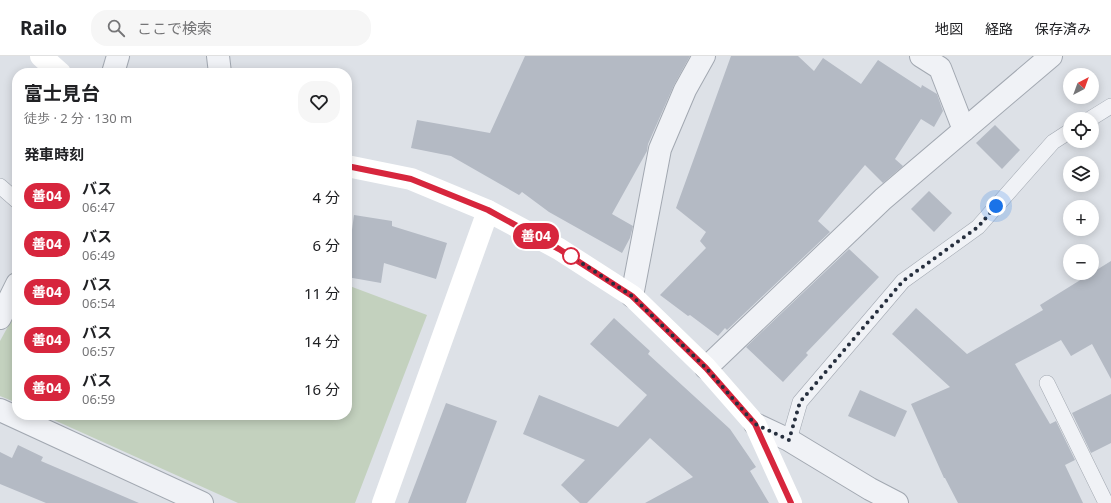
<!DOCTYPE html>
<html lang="ja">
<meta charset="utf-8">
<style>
:root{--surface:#fff;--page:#f6f6f6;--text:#202124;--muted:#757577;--line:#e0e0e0}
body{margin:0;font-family:"Noto Sans","Noto Sans JP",sans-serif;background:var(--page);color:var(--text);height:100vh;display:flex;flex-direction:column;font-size:15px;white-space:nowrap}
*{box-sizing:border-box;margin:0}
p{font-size:13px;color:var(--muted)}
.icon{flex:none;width:22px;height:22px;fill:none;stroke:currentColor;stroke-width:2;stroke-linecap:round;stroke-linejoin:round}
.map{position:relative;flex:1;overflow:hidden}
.panel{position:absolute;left:12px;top:12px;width:340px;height:352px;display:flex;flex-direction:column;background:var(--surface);border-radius:16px;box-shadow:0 2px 10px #0003}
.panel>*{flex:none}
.badge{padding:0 8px;border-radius:13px;font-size:14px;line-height:26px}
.needle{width:26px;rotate:41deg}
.controls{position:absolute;left:1063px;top:12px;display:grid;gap:8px}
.controls a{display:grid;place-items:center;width:36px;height:36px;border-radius:50%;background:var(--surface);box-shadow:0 2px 10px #0003;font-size:20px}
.you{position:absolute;width:20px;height:20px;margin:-10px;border:3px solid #fff;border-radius:50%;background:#1a73e8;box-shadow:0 0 0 6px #1a73e833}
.map>.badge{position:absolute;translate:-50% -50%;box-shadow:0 0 0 2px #fff}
h2{padding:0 12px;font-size:15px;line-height:36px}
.round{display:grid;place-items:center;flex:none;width:42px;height:42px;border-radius:16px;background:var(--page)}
.overview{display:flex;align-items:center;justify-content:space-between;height:68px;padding:0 12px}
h1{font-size:19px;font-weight:700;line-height:30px}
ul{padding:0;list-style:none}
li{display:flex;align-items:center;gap:12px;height:48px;padding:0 12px}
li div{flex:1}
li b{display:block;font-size:15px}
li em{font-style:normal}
li .badge{min-width:44px;font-weight:700;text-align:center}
header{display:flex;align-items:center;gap:24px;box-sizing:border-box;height:56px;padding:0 20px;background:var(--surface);border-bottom:1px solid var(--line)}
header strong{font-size:19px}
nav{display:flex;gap:22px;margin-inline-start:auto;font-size:14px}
.search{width:280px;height:36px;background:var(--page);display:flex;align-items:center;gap:10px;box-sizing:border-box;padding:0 14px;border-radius:16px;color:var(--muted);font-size:15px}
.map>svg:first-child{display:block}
.green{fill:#c3d1be}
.building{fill:#b4bac4}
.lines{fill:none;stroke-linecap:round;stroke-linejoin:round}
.lane-casing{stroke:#a2a8b1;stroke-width:16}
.street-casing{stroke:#a2a8b1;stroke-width:24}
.lane{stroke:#f0f2f6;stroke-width:15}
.street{stroke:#f0f2f6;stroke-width:22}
.secondary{stroke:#fff;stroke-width:22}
.line-casing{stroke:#fff;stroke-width:9}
.line{stroke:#d7263d;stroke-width:6}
.walk{stroke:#262f3e;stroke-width:4;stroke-dasharray:0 7.2}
.stop-dot{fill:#fff;stroke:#d7263d;stroke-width:2}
</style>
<header>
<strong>Railo</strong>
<div class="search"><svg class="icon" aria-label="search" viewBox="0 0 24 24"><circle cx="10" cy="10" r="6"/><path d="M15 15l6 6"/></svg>ここで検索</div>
<nav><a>地図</a><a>経路</a><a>保存済み</a></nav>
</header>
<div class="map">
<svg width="1111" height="447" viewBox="0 0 1111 447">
<rect width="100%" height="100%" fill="#dde1e7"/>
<g class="green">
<path d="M347 229 427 259 355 447H238L43 359H347Z"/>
<path d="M17 254V347L0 340V285Z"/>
</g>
<g class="building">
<path d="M525 0H690L674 29 648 88 647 95 612 158 633 170 630 182 622 197 549 156 522 136 519 139 451 100 411 92 417 64 490 77Z"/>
<path d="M731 0H798L814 15 823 2 861 28 878 4 921 32 922 29 937 38 943 55 934 71 921 63 895 103 903 110 883 127 865 109 818 165 830 176 727 274 725 272 718 280 690 259 688 260 660 239 706 192 700 185 706 176 676 152Z"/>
<path d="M995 69 1020 94 1002 113 976 87Z"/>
<path d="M929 135 952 157 934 176 911 153Z"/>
<path d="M354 159 392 165V170L447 187 436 223 384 207 381 227 347 221V195L349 196Z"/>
<path d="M849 193 879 221 806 297 808 299 783 326 746 291Z"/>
<path d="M1111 205V323L1092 288 1071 300 1061 284 1015 308 1050 368 1056 365 1075 404 1065 409 1083 447H958L945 422H944L911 348 950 331 892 278 916 252 967 298 1043 254 1040 249Z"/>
<path d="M614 262 650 295 648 298 730 373 756 411 750 415 769 447H645L693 421 650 382 587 447H580L561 429 585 404 523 378 539 339 618 371 647 339 590 288Z"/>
<path d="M860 334 907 355 895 381 848 360Z"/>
<path d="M1111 338V387L1091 397 1072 357Z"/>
<path d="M446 347 497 365 466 447H408Z"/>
<path d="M18 389 43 401 41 405 139 447H46L0 428V396L12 402Z"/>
</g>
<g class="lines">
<defs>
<g id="lane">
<path d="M1090 63 1111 50"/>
<path d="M0 130 17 145"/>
<path d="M1047 327 1106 447"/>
<path d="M789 384 800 346 903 225 978 171 1053 86 1070 75"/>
</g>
<g id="street">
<path d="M218 0 220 17"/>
<path d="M921 0 940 12 964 74"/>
<path d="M113 17 118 0"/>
<path d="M632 240 660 93 685 34 704 0"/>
<path d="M0 262 17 228"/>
<path d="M706 312 883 143 1051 0"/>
<path d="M0 354 202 447"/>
<path d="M755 368 789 384 870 433 897 447"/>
</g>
</defs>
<use href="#lane" class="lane-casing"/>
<use href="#street" class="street-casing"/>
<use href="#lane" class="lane"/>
<use href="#street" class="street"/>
<g class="secondary">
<path d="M41 0 60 17"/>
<path d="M347 110 411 123 488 155 559 193 632 240 706 312 755 368 791 447"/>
<path d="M383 447 488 155"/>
</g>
</g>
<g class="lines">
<defs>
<path id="line" d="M347 110 411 123 488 154 559 193 632 240 706 312 755 368 791 447"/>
</defs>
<use href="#line" class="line-casing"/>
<use href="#line" class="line"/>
<path class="walk" d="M571 200 632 240 706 312 755 368 789 384 800 346 903 225 978 171 996 150"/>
</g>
<circle class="stop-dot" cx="571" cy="200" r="8"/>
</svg>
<div class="controls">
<a><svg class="needle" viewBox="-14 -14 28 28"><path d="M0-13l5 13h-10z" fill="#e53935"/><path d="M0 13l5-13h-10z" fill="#757577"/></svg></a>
<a><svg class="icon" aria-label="locate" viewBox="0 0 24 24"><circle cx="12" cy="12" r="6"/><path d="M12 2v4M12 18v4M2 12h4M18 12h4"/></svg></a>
<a><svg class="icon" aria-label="layers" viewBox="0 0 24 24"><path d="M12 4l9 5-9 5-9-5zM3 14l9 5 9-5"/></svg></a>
<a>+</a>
<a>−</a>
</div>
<div class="you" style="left:996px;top:150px"></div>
<b class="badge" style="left:536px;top:180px;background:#d7263d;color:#fff">善04</b>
<section class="panel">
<div class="overview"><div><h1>富士見台</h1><p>徒歩 · 2 分 · 130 m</p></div><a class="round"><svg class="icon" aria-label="heart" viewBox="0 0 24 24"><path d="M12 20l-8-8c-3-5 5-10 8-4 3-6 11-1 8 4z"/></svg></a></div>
<h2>発車時刻</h2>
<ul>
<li><span class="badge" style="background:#d7263d;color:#fff">善04</span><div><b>バス</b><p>06:47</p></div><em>4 分</em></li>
<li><span class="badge" style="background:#d7263d;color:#fff">善04</span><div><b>バス</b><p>06:49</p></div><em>6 分</em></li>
<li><span class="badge" style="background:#d7263d;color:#fff">善04</span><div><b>バス</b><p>06:54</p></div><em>11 分</em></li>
<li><span class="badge" style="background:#d7263d;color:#fff">善04</span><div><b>バス</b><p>06:57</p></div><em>14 分</em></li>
<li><span class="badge" style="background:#d7263d;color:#fff">善04</span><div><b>バス</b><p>06:59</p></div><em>16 分</em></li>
</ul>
</section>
</div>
